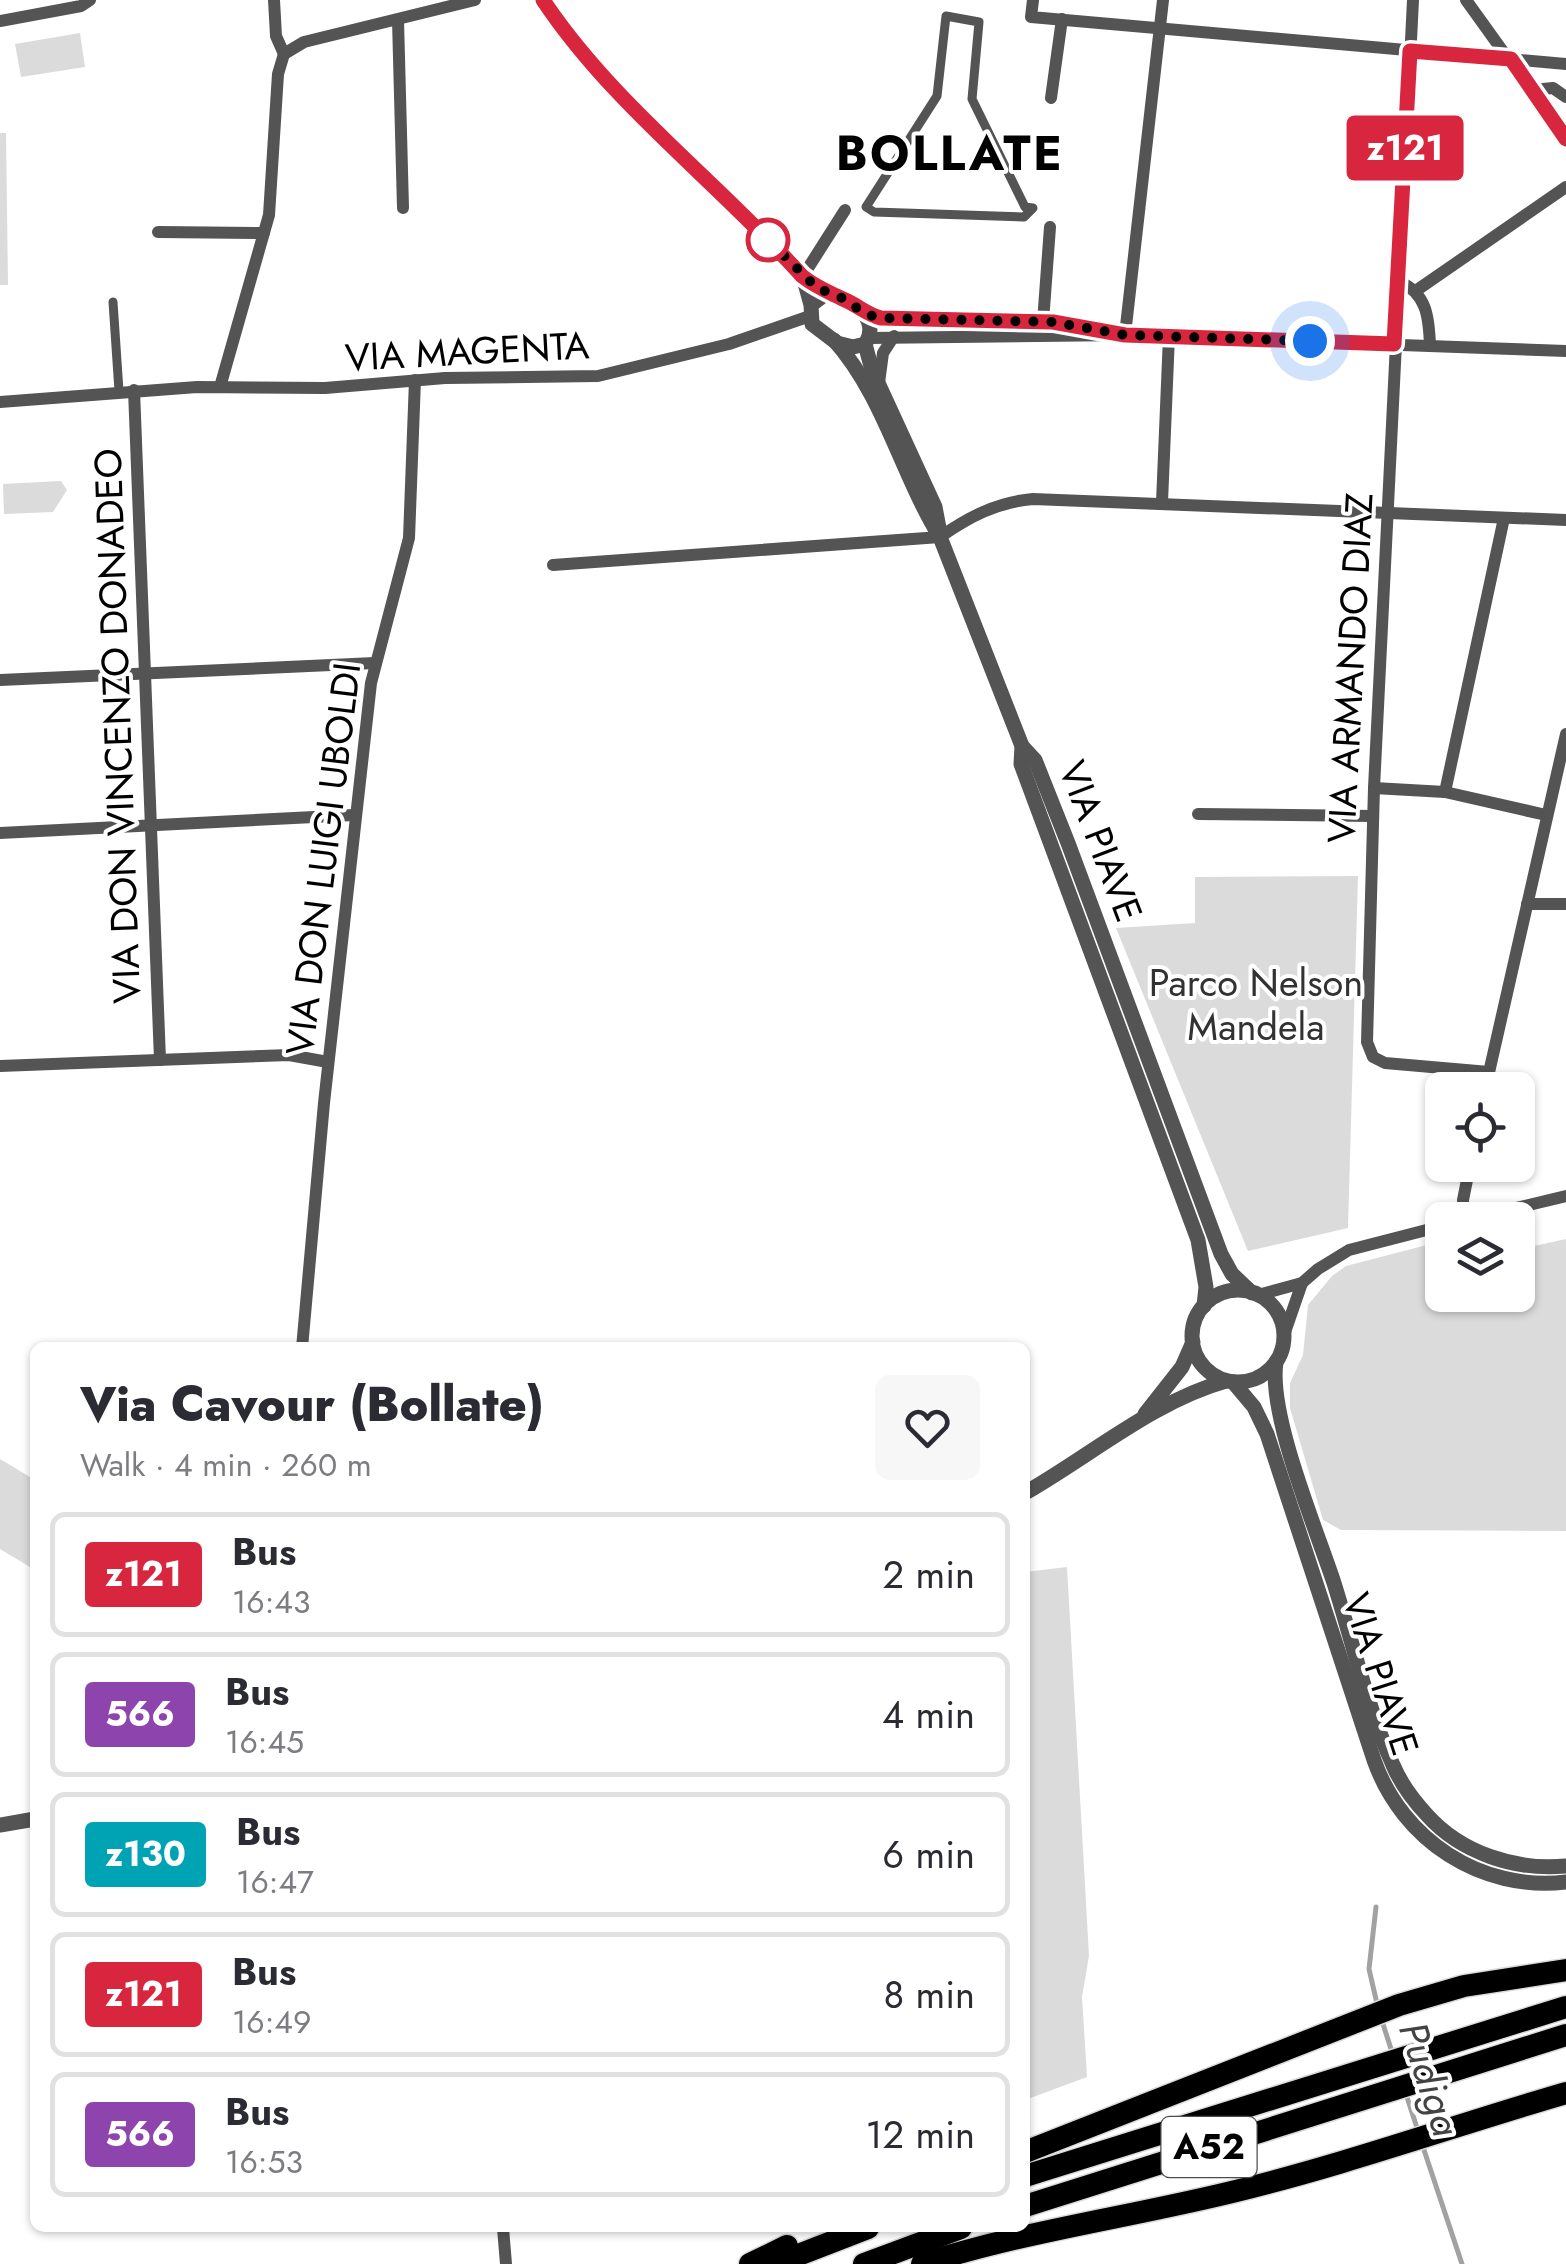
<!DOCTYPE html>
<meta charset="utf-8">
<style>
:root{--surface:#fff;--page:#f7f7f7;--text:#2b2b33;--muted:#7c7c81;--line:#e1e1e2}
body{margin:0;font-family:Jost,sans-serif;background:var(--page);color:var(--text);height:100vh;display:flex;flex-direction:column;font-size:38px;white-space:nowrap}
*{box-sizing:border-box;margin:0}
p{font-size:32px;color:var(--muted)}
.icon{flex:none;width:55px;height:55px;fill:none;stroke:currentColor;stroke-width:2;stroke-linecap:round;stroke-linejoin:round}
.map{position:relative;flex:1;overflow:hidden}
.sheet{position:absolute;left:30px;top:1342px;width:1000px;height:890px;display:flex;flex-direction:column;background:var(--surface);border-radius:15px;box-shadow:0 2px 8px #0004}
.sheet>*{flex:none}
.badge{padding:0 20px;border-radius:8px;font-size:35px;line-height:65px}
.controls{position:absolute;left:1425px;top:1072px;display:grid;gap:20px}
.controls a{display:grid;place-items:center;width:110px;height:110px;border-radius:15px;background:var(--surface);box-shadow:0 2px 8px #0004;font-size:50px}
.you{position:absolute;width:50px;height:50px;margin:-25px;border:8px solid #fff;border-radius:50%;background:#1a73e8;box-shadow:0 0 0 15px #1a73e833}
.map>.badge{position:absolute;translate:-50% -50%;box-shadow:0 0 0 5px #fff}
.round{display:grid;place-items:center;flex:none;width:105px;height:105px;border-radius:15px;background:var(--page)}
.headline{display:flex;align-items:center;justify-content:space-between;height:170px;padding:0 50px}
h1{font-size:48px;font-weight:800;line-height:75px}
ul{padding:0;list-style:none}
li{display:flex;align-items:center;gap:30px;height:125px;margin:0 20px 15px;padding:0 30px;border:5px solid var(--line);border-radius:15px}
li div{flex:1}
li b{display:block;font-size:38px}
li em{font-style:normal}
li .badge{min-width:110px;font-weight:700;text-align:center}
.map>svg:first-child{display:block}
.green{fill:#dbdbdb}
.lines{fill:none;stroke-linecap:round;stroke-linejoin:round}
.stream{stroke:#a2a2a2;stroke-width:5}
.motorway-casing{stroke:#dbdbdb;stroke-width:25}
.pedestrian{stroke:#545454;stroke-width:9}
.minor{stroke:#545454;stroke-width:12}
.tertiary{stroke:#545454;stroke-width:15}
.motorway{stroke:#000;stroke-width:22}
.line-casing{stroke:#fff;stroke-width:22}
.line{stroke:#d7263d;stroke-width:15}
.walk{stroke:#000;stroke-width:10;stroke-dasharray:0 18}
.stop-dot{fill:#fff;stroke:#d7263d;stroke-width:5}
.labels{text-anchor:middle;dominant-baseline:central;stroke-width:8;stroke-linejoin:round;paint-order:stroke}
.shield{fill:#fff;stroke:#4c4c4c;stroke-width:2.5}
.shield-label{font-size:35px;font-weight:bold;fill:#000}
.street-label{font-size:38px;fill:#000;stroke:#fff}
.park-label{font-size:38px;fill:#323232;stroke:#fff}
.water-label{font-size:40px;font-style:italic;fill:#434343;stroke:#fff}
.district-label{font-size:48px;font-weight:bold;letter-spacing:2.5px;fill:#000;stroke:#fff}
</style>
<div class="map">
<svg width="1566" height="2264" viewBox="0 0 1566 2264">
<rect width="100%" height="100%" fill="#fff"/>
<g class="green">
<path d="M80 33 85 67 21 77 15 44Z"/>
<path d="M0 133H6L8 285H0Z"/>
<path d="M61 481 67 490 53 512 4 514 3 484Z"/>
<path d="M1358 876 1348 1228 1248 1251 1116 928 1195 923V877Z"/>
<path d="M1566 1239V1531L1341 1530 1323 1520 1290 1408V1383L1303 1355 1308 1305 1332 1276 1346 1266 1442 1241V1295H1518V1244L1521 1249Z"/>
<path d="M0 1459 35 1480V1570L0 1549Z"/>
<path d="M1067 1567 1089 1956 1082 1997 1087 2077 1025 2100V1572Z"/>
</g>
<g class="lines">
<g class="stream">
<path d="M1376 1907 1369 1969 1378 2008"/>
<path d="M1381 2018 1393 2055"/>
<path d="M1406 2094 1418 2131"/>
<path d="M1423 2147 1462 2264"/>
</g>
<defs>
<g id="motorway">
<path d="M1025 2152 1399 2005 1464 1986 1566 1970"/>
<path d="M1025 2176 1566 2007"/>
<path d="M1025 2206 1566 2035"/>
<path d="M750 2264 787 2246"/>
<path d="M775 2264 868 2228"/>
<path d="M864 2264 961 2228"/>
<path d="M922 2264C1025 2231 1131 2217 1236 2191 1347 2164 1456 2125 1566 2093"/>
</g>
</defs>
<use href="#motorway" class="motorway-casing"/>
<g class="pedestrian">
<path d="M946 16 979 22 972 99 1025 207 1033 208 1024 217 874 212 866 207 937 96Z"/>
<path d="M113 302 119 391"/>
</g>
<g class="minor">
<path d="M274 0 276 36 284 54"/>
<path d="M1033 0 1031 17 1566 64"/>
<path d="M1413 0 1374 788 1367 1042 1373 1057 1385 1063 1489 1072"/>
<path d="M1466 0 1566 139"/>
<path d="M398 20 403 208"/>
<path d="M0 21 81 6 90 0"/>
<path d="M284 54 304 42 475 0"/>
<path d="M1535 94 1543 89 1553 88 1566 97"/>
<path d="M1051 98 1062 19"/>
<path d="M158 232 264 233"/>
<path d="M803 276 845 210"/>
<path d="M1398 281C1427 293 1429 317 1430 346"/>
<path d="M1417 290 1566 187"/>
<path d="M864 314 881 318 1053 322 1098 329"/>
<path d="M1043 322 1050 227"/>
<path d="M1125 335 1163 0"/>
<path d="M870 338 1125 335 1566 351"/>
<path d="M879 383 883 353 894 336"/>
<path d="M220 387 269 215 278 74 284 54"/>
<path d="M134 390 160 1060"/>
<path d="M0 402 197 387 325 388 445 378 598 376 729 344 810 316"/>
<path d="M1162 502 1169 336"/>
<path d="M553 565 940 537C969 517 997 502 1033 499L1566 520"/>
<path d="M0 680 375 663"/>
<path d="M1374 788 1445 792 1546 815"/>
<path d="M1445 792 1504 518"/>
<path d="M1198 814 1373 816"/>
<path d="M0 833 354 815"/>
<path d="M1527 904H1566"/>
<path d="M0 1066 289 1055 328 1062"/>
<path d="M1485 1090 1566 734"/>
<path d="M1464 1220 1463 1200 1470 1165"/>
<path d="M1466 1220 1566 1196"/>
<path d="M1258 1295 1302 1283 1318 1269 1349 1250 1442 1226"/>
<path d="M1284 1335 1302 1283"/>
<path d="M302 1348 324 1103 371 683 409 538 415 380"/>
<path d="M503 2228 506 2264"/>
</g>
<g class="tertiary">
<path d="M543 0C600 84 681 154 753 225 777 249 800 283 833 296"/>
<path d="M803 276 811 305 812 324 837 343 853 347 865 344C883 317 848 297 824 295L811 305"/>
<path d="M834 340C884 396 901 474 940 537L1022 746 1021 764 1198 1240 1206 1287 1204 1306"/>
<path d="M865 344 872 370 935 507 939 528"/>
<path d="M1022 746 1035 760 1068 843 1221 1254 1232 1274 1252 1293"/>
<circle cx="1238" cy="1336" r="46"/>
<path d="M1276 1362C1268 1415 1316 1528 1334 1583 1353 1643 1367 1707 1393 1765 1401 1784 1413 1800 1427 1815 1461 1853 1516 1871 1566 1866"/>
<path d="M1233 1382 1254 1407 1267 1434 1374 1760C1402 1840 1481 1892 1566 1882"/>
<path d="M1145 1414 1182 1367 1193 1342"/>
<path d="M1025 1493C1090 1456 1154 1401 1226 1381"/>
<path d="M0 1825 35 1819"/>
</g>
<use href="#motorway" class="motorway"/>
</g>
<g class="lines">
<defs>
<path id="line" d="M543 0C613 105 719 183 802 276 817 288 829 292 845 300 859 306 866 314 881 318L1053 322 1125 335 1394 344 1410 51 1511 59 1566 139"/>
</defs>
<use href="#line" class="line-casing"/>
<use href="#line" class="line"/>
<path class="walk" d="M768 240 757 229 817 288 847 300 864 314 881 318 1053 322 1125 335 1310 341"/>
</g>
<circle class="stop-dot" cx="768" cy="240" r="20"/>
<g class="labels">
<rect class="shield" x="1161.5" y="2117" width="95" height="60" rx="8"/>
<g class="shield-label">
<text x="1209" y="2147">A52</text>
</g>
<g class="street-label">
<text transform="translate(467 351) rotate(-3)">VIA MAGENTA</text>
<text transform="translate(1350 668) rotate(-87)">VIA ARMANDO DIAZ</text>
<text transform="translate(117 726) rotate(-92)">VIA DON VINCENZO DONADEO</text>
<text transform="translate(1101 841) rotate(69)">VIA PIAVE</text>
<text transform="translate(323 859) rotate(-83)">VIA DON LUIGI UBOLDI</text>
<text transform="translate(1381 1674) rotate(72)">VIA PIAVE</text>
</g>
<g class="park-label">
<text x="1256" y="982">Parco Nelson<tspan x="1256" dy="44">Mandela</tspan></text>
</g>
<g class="water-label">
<text transform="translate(1430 2079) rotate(72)">Pudiga</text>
</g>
<g class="district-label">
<text x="950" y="153">BOLLATE</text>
</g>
</g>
</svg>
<div class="controls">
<a><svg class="icon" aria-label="locate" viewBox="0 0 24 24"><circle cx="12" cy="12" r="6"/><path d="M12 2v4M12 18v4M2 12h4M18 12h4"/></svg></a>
<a><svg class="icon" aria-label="layers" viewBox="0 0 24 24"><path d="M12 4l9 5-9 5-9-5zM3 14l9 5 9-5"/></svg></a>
</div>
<div class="you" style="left:1310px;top:341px"></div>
<b class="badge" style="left:1405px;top:148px;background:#d7263d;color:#fff">z121</b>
<section class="sheet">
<div class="headline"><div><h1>Via Cavour (Bollate)</h1><p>Walk · 4 min · 260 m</p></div><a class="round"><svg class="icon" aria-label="heart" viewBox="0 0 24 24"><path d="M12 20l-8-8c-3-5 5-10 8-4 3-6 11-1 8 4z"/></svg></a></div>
<ul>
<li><span class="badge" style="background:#d7263d;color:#fff">z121</span><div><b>Bus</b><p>16:43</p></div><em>2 min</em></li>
<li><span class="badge" style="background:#8e44ad;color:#fff">566</span><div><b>Bus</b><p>16:45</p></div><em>4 min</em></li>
<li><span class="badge" style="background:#00a3b4;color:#fff">z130</span><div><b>Bus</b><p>16:47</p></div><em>6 min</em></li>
<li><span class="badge" style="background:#d7263d;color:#fff">z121</span><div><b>Bus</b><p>16:49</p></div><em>8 min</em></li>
<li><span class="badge" style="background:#8e44ad;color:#fff">566</span><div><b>Bus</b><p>16:53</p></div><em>12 min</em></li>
</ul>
</section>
</div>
